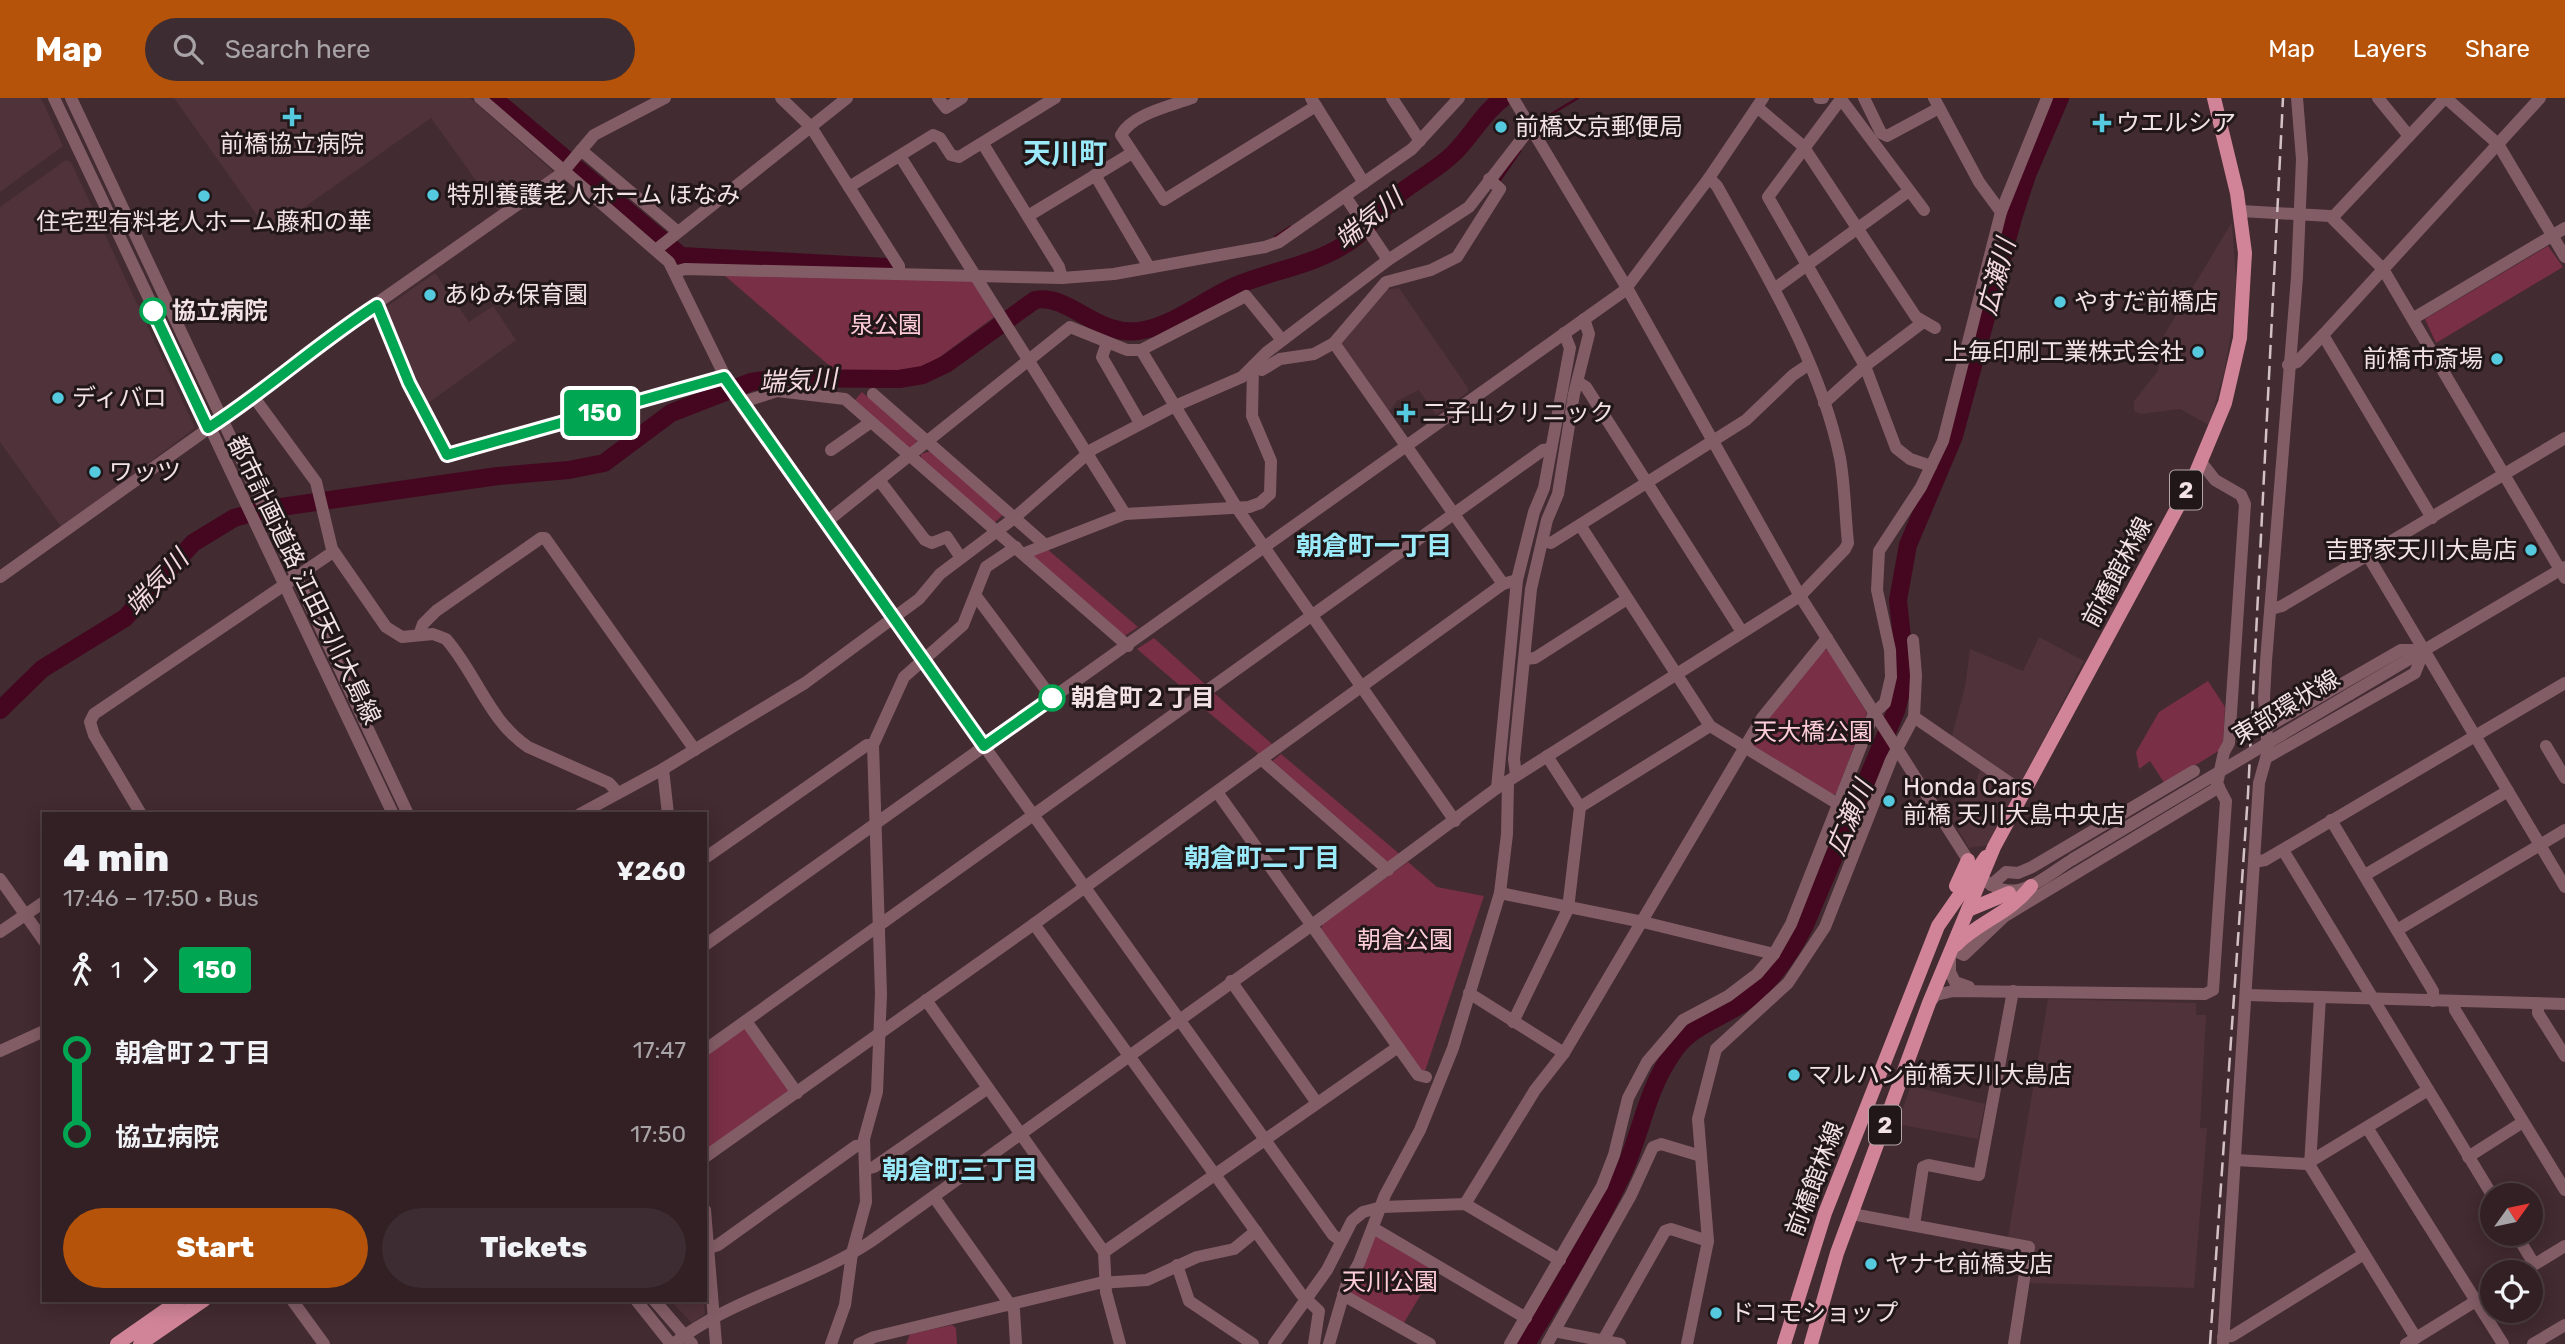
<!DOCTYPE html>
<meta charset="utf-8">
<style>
:root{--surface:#322025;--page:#3d2d32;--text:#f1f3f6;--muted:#a8a3a7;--line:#4d3e42;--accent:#b45309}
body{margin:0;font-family:Rubik,"Noto Sans JP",sans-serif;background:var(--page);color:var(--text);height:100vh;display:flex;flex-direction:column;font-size:26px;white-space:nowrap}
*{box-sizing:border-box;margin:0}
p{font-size:23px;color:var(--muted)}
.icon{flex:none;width:38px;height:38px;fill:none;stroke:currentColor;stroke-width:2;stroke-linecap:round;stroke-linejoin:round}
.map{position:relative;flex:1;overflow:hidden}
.drawer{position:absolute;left:42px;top:714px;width:665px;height:490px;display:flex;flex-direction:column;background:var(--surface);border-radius:0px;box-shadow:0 4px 18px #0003,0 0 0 2px var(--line)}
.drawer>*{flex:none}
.badge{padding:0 14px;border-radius:5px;font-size:24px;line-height:46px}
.needle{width:46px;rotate:57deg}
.tools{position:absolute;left:2480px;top:1085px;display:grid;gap:14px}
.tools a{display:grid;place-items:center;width:63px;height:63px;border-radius:50%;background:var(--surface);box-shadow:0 4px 18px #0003,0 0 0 2px var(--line);font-size:35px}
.map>.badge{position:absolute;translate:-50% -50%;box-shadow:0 0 0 4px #fff}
.legs{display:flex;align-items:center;gap:10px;height:77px;padding:0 21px;font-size:23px}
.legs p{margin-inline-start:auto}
.overview{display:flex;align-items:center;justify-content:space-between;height:119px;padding:0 21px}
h1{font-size:38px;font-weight:800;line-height:52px}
.button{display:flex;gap:14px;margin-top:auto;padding:14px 21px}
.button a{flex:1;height:80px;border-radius:42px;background:var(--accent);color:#fff;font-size:28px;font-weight:800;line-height:80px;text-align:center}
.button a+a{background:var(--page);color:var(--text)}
ul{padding:0 21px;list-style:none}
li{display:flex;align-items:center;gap:24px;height:84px;font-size:26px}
li i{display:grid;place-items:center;width:10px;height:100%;margin:0 9px;background:currentColor}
li i::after{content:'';width:18px;height:18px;margin:-9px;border:5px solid;border-radius:50%;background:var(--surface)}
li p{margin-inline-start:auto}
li:first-child i{background:linear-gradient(#0000 50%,currentColor 0)}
li:last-child i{background:linear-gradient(currentColor 50%,#0000 0)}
header{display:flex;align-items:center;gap:42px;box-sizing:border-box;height:98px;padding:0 35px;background:var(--accent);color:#fff}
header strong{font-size:33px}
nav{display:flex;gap:38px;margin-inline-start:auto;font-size:24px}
.search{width:490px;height:63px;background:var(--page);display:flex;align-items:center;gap:18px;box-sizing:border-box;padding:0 24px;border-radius:38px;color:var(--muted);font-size:26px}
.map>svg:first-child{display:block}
.built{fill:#50323a}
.green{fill:#792f46}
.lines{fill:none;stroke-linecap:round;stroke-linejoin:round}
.stream{stroke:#44071f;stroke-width:2.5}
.river{stroke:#44071f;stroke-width:18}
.minor{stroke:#835d66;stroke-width:12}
.major{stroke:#d18498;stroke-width:14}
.rail{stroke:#d3c2c5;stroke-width:2.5;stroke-dasharray:14 7;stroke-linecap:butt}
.minor-bridge{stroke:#835d66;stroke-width:12}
.line-1-casing{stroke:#fff;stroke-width:16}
.line-1{stroke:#00a651;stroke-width:10}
.poi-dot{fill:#55cadf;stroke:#211719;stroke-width:2.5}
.stop-1-dot{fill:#fff;stroke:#00a651;stroke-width:3.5}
.labels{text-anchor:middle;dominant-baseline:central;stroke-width:6;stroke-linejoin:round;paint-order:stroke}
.shield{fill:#211719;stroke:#b3a5a8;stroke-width:2}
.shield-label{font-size:23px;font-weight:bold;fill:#f2e2e5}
.poi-label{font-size:24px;fill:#f2e2e5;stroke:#211719;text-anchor:start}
.stop-label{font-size:24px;font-weight:bold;fill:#f2e2e5;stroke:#211719;text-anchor:start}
.park-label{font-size:24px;fill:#fecdd8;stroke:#211719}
.street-label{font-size:24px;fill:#f2e2e5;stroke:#211719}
.water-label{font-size:26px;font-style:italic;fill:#f4dae0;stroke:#211719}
.neighbourhood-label{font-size:26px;font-weight:bold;fill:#9beafa;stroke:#211719}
.quarter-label{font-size:28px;font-weight:bold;fill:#9beafa;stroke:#211719}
</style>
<header>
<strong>Map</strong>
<div class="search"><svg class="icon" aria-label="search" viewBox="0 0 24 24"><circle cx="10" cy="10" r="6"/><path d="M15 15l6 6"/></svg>Search here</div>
<nav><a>Map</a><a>Layers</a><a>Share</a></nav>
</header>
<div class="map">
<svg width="2565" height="1246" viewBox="0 0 2565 1246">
<rect width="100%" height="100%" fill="#422b31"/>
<g class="built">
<path d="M0 0H41L63 48 0 94Z"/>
<path d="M174 0H470L554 74 498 113 431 20 269 134Z"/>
<path d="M66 62 71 64 195 330 62 430 0 344V109Z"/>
<path d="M2232 124 2236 181 2234 219 2224 275 2209 327 2180 311 2141 316 2134 313V303L2157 274 2165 247 2163 239Z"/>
<path d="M435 175 469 224 493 208 516 242 424 308 383 211Z"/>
<path d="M1399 190 1468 290V294L1436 317 1419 292 1397 303 1387 317 1338 244 1384 192Z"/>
<path d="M2039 539 2084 563 2022 683 2016 686 1951 641 1965 589 1970 551 2023 573Z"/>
<path d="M1981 670 2013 691V698L1988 747 1969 750 1946 712 1971 696Z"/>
<path d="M2048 901 2196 905V917H2206L2200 1030H2207L2194 1190 2030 1185 2034 1144 2008 1139Z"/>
<path d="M1911 988 1985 1006 1978 1041 1897 1026Z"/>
<path d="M670 1202H704L705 1216 692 1225Z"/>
</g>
<g class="green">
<path d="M2548 148 2563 169 2436 245 2425 221Z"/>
<path d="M724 177 971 180 994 219 929 267 910 274 838 275Z"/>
<path d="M862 294 917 341 916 346 912 350 906 349 854 303Z"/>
<path d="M931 353 1003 417 994 425 921 361V356Z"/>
<path d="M1046 450 1138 529 1123 539 1032 458Z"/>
<path d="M1154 540 1207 588 1193 599 1137 551Z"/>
<path d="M1822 551 1828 552 1867 615 1836 696 1830 697 1754 651 1752 645 1766 621Z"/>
<path d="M2208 583 2225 609 2223 647 2220 652 2165 686 2150 663 2139 671 2136 654 2159 614Z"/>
<path d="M1213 594 1273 647 1260 657 1197 605Z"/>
<path d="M1281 656 1396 753 1399 756 1389 764 1384 763 1271 664Z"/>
<path d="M1408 764 1437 789 1484 798 1425 973 1420 972 1321 831 1323 825Z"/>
<path d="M743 930 749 931 790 990 789 996 711 1050 705 1048V956Z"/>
<path d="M1374 1137 1435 1173 1402 1228 1349 1197 1348 1191Z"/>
<path d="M952 1227 956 1230 957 1246H906L910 1236Z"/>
</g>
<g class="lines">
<g class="stream">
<path d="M1537 32 1548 18 1578 0"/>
<path d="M1500 82 1520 53"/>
<path d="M1275 139 1290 129"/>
</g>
<g class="river">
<path d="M493 0 681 158 887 169"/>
<path d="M0 612 42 571 125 520 193 445 234 420 267 411 498 378 569 372 604 365 671 315 751 284 778 280 899 281 923 277 946 266 1035 202C1071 195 1097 242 1144 232 1176 226 1205 201 1235 188 1270 173 1311 168 1344 147 1365 135 1380 112 1399 96 1416 82 1438 71 1454 55 1472 37 1482 16 1503 0"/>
<path d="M1526 1246C1560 1191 1595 1134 1623 1075 1642 1033 1646 992 1674 953 1691 928 1719 921 1743 905 1771 885 1790 857 1805 827L1896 613 1903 586 1904 559 1898 502 1908 447 1954 338 2013 120 2027 77 2060 0"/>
</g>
<g class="minor">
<path d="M54 0 393 716"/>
<path d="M71 0 408 716"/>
<path d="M480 0 669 164 735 299 1333 1137 1341 1143"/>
<path d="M781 0 811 29 899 168V175"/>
<path d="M938 0 946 10 962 0"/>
<path d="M1192 0C1171 8 1132 16 1121 37L1164 102 1316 8"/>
<path d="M1311 0 1364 85"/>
<path d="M1392 0 1420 43"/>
<path d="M1513 0 1627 190 1800 498 1975 773C2011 813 2038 783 2073 761"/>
<path d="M1819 0H1823"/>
<path d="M1864 0 1881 35 1887 38 1939 10"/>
<path d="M1934 0 1979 84 2001 114"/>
<path d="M2378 0 2409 38"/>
<path d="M2446 0 2498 46 2565 159"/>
<path d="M1757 9 1803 48 1916 219 1935 230"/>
<path d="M983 46 1059 169 1062 180"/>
<path d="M581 52 677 133"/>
<path d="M900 58 1125 416"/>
<path d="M1095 77 1149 169"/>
<path d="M849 89 933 37 940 40 951 57 959 59 1055 0"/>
<path d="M1345 98 1388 162"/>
<path d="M1924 112 1841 1 1768 99 1865 268 1896 350 1910 361 1931 368"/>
<path d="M2241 113 2330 118 2383 171 2565 480"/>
<path d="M1028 118 1132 55"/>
<path d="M2333 119 2445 0"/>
<path d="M657 151 847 0"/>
<path d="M675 174 685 171 1062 180 1114 176 1265 149 1279 144 1412 51 1459 0"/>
<path d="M1774 191 1909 93"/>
<path d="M377 207 409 285 447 357 724 280"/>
<path d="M2414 220 2565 130"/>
<path d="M2323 237 2432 420"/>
<path d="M1107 245 1102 259 1140 325"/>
<path d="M1334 245 1503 486"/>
<path d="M1141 252 1237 410 1455 723"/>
<path d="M2288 267 2297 264 2323 237 2540 0"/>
<path d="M1253 268 1262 272 1280 261 1314 256 1334 245 1386 184 1431 172 1457 159 1500 91 1489 81"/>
<path d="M1578 284 1586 289 1742 534"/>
<path d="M873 296 1043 445"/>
<path d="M253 298 316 384 332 451 386 529 402 539 433 536 446 541C476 575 489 623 528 649L609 685 618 695"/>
<path d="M740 305 777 293 845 301 1128 548"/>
<path d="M1824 305 1865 268 1922 225"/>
<path d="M831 352 871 324"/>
<path d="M879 382 925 442 932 445 947 439 961 460"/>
<path d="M825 425 1070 229 1127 252H1141L1246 198 1282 242"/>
<path d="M1580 427 1710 628 1838 706"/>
<path d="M1543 443 1551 445 1746 322 1793 277 1808 267"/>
<path d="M1025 455 1125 416 1249 409 1260 405 1270 396 1271 363 1252 318 1253 268"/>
<path d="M2368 458 2565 789"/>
<path d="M0 479 261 293 333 236 561 76 594 37 665 0"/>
<path d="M976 498 1052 600"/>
<path d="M2271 511 2282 508 2565 340"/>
<path d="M419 537 423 526 436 513 541 440H545L695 652"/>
<path d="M1525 561 1535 560 1627 501"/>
<path d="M2350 596 2565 469"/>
<path d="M1914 619 2023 694"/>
<path d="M2546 648 2565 680"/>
<path d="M2266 660 2415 575 2424 552H2401L2267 629"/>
<path d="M1261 661 1388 772"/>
<path d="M663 671 668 716"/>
<path d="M1516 677 1514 661 1531 491 1547 422 1558 396 1574 296 1589 236 1584 221"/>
<path d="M1497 690 1517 482 1534 414 1544 390 1570 250 1564 235"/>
<path d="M1217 694 1418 977 1426 979"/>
<path d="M1580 709 1710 628"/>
<path d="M141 716 94 637 90 624 94 616 333 454"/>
<path d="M580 716 663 671 805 585 919 501 940 476 1013 421 1093 351 1175 308 1242 279 1267 254 1388 162 1469 109 1531 29"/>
<path d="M2331 722 2433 893V903"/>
<path d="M2283 752 2492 1097"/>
<path d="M705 760 867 647H873"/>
<path d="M2254 764 2265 762 2565 585"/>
<path d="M2365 777 2508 693"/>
<path d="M0 781 44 843"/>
<path d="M1991 787 2006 774 2018 775 2032 769 2194 673"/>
<path d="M1500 795 1643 824 1774 856"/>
<path d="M1034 826 1301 1196 1319 1213 1314 1246"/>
<path d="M2397 832 2565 732"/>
<path d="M0 834 44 804"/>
<path d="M705 847 1624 193 1709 80 1763 0"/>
<path d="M1953 852 1964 857 2005 818 2219 689"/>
<path d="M1950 859V874L1955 884 1969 889"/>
<path d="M1231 883 1317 1005"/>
<path d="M1469 895 1564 955"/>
<path d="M2248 897 2565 906"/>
<path d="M2320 899 2310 1068 2416 1240"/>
<path d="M926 902 1104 1154"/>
<path d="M2454 904 2455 912 2565 1092"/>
<path d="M1929 905 1936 897 1953 893 2205 896 2213 892 2226 703 2217 686 2224 654 2229 645 2245 406 2241 397 2215 382 2201 364"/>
<path d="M2538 906V915L2565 958"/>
<path d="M746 923 797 995"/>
<path d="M1513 924 1568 811 1580 709 1547 658"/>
<path d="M705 952 1543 352 1550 351"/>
<path d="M0 953 44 933"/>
<path d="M2368 1031 2503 1246"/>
<path d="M705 1059 1034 826 1503 486 1517 482"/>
<path d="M2468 1059 2523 1024"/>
<path d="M2236 1062 2306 1066 2428 992"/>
<path d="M866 1071 874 1069 988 990"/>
<path d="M934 1099 1014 1212 1016 1246"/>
<path d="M1465 1106 1535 992 1564 955 1762 620 1827 540"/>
<path d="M705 1112 716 1246"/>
<path d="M1852 1116 2029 1149 2014 1246"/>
<path d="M1914 1127 1923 1069 1928 1067 1979 1077 2013 893"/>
<path d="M1373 1130 1526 1220"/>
<path d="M2516 1136 2534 1166"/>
<path d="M709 1150 718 1147 856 1048 864 1047"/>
<path d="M1177 1167 1189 1203 1253 1246"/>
<path d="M2522 1174 2565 1148"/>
<path d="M1343 1197 1430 1246"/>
<path d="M292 1202 324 1246"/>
<path d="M636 1202 671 1246"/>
<path d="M654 1202 692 1246"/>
<path d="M1554 1233 1620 1246"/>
<path d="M2223 1239 2232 1238 2364 1156"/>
<path d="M673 1246C732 1200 808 1185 870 1144L1312 827 1497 690 1800 498 1845 451 1848 445C1845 417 1845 388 1840 360 1820 263 1764 173 1717 88L1709 80"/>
<path d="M831 1246 845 1207 852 1155 866 1104 864 1041 877 994 881 896 873 647 904 579 963 527 986 469 1016 449"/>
<path d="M859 1246 874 1239 1099 1185 1147 1182 1197 1159 1234 1151 1256 1133"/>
<path d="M1120 1246 1106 1194 1104 1154 1398 949"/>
<path d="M1274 1246 1327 1172 1352 1123 1363 1114 1382 1109 1465 1106 1560 1162"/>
<path d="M1329 1246 1346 1188 1359 1165 1385 1097 1420 1032 1453 950 1500 795 1507 736 1508 683"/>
<path d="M1510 1246 1602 1088 1614 1057 1628 1000 1647 964 1683 922 1728 898 1757 876 1774 856 1791 826 1874 615 1885 605 1891 579 1890 552 1877 492 1879 453 1921 389 1943 343 2001 114 2047 0"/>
<path d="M1547 1246 1631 1097 1653 1049 1661 1046 1701 1058"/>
<path d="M1601 1246 1665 1133 1671 1131 1708 1143"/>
<path d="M1687 1246 1708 1143 1698 1021 1716 951 1788 885 1825 829 1891 662 1914 619 1916 577 1913 542"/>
<path d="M2223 1246 2259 685 2268 653 2264 600 2266 563 2297 179 2302 61 2297 0"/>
<path d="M2406 1246 2492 1193"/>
<path d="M2533 1246 2565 1227"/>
</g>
<g class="major">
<path d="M1956 788 1968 762"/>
<path d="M1968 812 2009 795"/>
<path d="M1956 847C1979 823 2010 816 2031 788"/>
<path d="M117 1246 180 1202"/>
<path d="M140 1246 204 1202"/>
<path d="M1784 1246 1825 1115 1938 828 1986 759"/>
<path d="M1811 1246 1837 1155 1929 905 1994 749 2195 377 2225 305 2240 240 2245 155 2237 95 2214 0"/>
</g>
<path class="rail" d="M2210 1246 2248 696 2283 0"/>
<path class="minor-bridge" d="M2073 761 2350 596"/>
</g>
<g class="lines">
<defs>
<path id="line-1" d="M153 213 208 330C267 292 318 245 377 207L409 285 447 357 724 279 984 648 1052 600"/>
</defs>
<use href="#line-1" class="line-1-casing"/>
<use href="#line-1" class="line-1"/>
</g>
<g class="poi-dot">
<path d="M288.5 8.5h7v7h7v7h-7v7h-7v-7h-7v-7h7z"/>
<path d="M2098.5 14.5h7v7h7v7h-7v7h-7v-7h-7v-7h7z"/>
<circle cx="1501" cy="29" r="7"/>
<circle cx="433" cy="97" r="7"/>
<circle cx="204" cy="98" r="7"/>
<circle cx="430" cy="197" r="7"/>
<circle cx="2060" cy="204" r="7"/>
<circle cx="2198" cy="254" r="7"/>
<circle cx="2497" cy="261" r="7"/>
<circle cx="58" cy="300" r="7"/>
<path d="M1402.5 304.5h7v7h7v7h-7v7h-7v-7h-7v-7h7z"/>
<circle cx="95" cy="374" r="7"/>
<circle cx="2531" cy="452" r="7"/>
<circle cx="1889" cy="703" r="7"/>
<circle cx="1794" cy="977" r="7"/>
<circle cx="1871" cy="1166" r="7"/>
<circle cx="1716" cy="1215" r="7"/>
</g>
<g class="stop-1-dot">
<circle cx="153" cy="213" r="12"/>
<circle cx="1052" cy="600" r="12"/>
</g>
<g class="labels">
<g class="shield">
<rect x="2170" y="372.5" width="32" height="39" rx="5"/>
<rect x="1869" y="1007.5" width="32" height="39" rx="5"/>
</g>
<g class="shield-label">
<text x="2186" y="392">2</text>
<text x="1885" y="1027">2</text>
</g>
<g class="poi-label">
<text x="2116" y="25">ウエルシア</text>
<text x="1515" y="29">前橋文京郵便局</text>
<text x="292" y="46" text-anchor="middle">前橋協立病院</text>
<text x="447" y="97">特別養護老人ホーム ほなみ</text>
<text x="204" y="124" text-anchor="middle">住宅型有料老人ホーム藤和の華</text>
<text x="444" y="197">あゆみ保育園</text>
<text x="2074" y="204">やすだ前橋店</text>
<text x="2184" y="254" text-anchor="end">上毎印刷工業株式会社</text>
<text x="2483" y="261" text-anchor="end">前橋市斎場</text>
<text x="72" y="300">ディバロ</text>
<text x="1422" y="315">二子山クリニック</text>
<text x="109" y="374">ワッツ</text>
<text x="2517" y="452" text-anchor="end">吉野家天川大島店</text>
<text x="1903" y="689">Honda Cars<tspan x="1903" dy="28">前橋 天川大島中央店</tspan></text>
<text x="1808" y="977">マルハン前橋天川大島店</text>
<text x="1885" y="1166">ヤナセ前橋支店</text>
<text x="1730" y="1215">ドコモショップ</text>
</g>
<g class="stop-label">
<text x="172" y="213">協立病院</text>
<text x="1071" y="600">朝倉町２丁目</text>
</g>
<g class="park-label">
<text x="886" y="227">泉公園</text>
<text x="1813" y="634">天大橋公園</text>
<text x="1405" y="842">朝倉公園</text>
<text x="1390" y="1184">天川公園</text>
</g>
<g class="street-label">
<text transform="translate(2117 474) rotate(-62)">前橋館林線</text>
<text transform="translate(304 482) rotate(64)">都市計画道路 江田天川大島線</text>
<text transform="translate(2286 609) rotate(-31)">東部環状線</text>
<text transform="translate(1815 1081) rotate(-69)">前橋館林線</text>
</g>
<g class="water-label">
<text transform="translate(1369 121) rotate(-39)">端気川</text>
<text transform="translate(1997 179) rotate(-75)">広瀬川</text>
<text transform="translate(798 283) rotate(-3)">端気川</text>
<text transform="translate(157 485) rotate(-47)">端気川</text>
<text transform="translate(1850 720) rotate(-67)">広瀬川</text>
</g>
<g class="neighbourhood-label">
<text x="1374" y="448">朝倉町一丁目</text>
<text x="1262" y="760">朝倉町二丁目</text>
<text x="960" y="1072">朝倉町三丁目</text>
</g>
<g class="quarter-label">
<text x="1065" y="55">天川町</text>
</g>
</g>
</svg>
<div class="tools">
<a><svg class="needle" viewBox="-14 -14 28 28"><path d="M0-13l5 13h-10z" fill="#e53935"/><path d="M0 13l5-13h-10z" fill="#a8a3a7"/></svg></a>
<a><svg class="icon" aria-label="locate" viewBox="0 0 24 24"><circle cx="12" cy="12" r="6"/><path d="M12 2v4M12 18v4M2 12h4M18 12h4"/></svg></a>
</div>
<b class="badge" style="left:600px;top:315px;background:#00a651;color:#fff">150</b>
<section class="drawer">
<div class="overview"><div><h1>4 min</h1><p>17:46 – 17:50 · Bus</p></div><b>¥260</b></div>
<div class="legs"><svg class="icon" aria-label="walk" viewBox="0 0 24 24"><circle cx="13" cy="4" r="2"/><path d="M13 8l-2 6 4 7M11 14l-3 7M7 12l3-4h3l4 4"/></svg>1<svg class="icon" aria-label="forward" viewBox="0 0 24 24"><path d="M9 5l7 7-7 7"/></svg><b class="badge" style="background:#00a651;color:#fff">150</b></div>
<ul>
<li><i style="color:#00a651"></i><b>朝倉町２丁目</b><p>17:47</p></li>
<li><i style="color:#00a651"></i><b>協立病院</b><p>17:50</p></li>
</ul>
<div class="button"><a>Start</a><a>Tickets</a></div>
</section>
</div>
